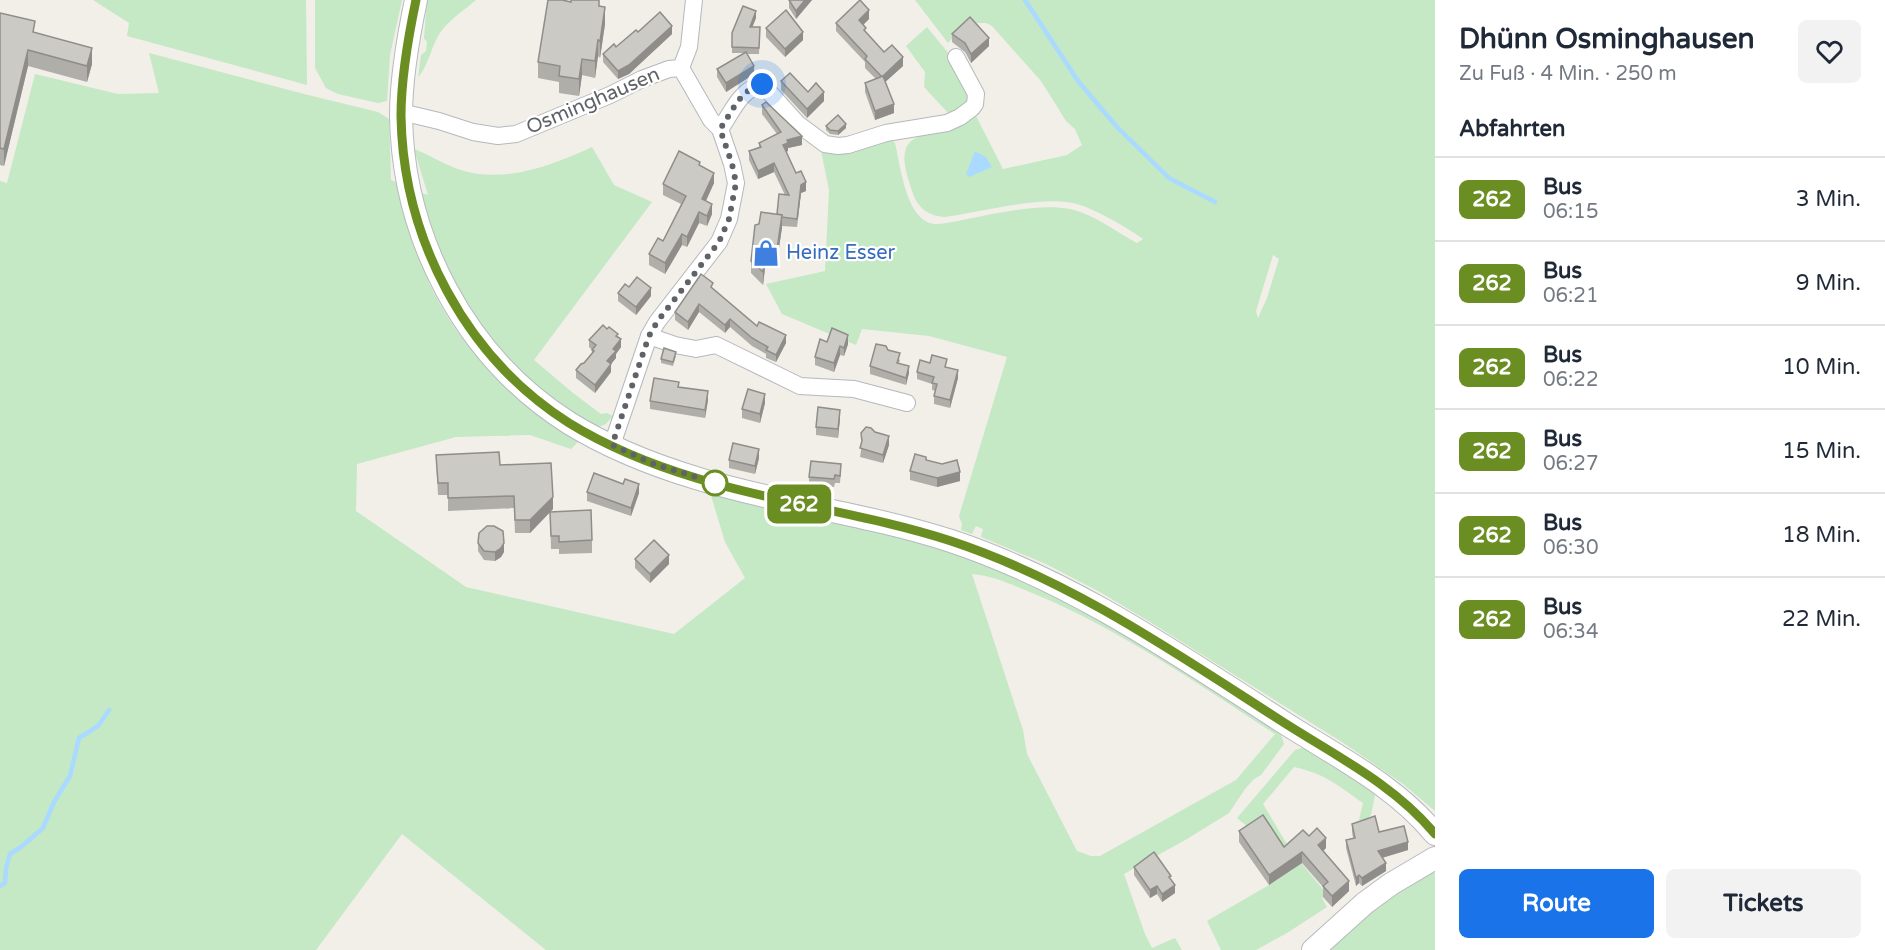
<!DOCTYPE html>
<html lang="de">
<meta charset="utf-8">
<style>
:root{--surface:#fff;--page:#f2f2f3;--text:#1f2937;--muted:#747a83;--line:#e0e1e3;--accent:#1a73e8}
body{margin:0;font-family:"Varela Round",sans-serif;background:var(--page);color:var(--text);height:100vh;display:flex;flex-direction:column;font-size:22px;white-space:nowrap}
*{box-sizing:border-box;margin:0}
p{font-size:20px;color:var(--muted)}
.icon{flex:none;width:33px;height:33px;fill:none;stroke:currentColor;stroke-width:2;stroke-linecap:round;stroke-linejoin:round}
.map{position:relative;flex:1;overflow:hidden}
.sheet{display:flex;flex-direction:column;background:var(--surface);width:450px}
.sheet>*{flex:none}
.badge{padding:0 12px;border-radius:9px;font-size:21px;line-height:39px}
.you{position:absolute;width:30px;height:30px;margin:-15px;border:4px solid #fff;border-radius:50%;background:#1a73e8;box-shadow:0 0 0 9px #1a73e833}
.map>.badge{position:absolute;translate:-50% -50%;box-shadow:0 0 0 3px #fff}
h2{padding:0 24px;font-size:22px;line-height:54px}
.round{display:grid;place-items:center;flex:none;width:63px;height:63px;border-radius:9px;background:var(--page)}
.summary{display:flex;align-items:center;justify-content:space-between;height:102px;padding:0 24px}
h1{font-size:28px;font-weight:700;line-height:45px}
.action{display:flex;gap:12px;margin-top:auto;padding:12px 24px}
.action a{flex:1;height:69px;border-radius:9px;background:var(--accent);color:#fff;font-size:24px;font-weight:700;line-height:69px;text-align:center}
.action a+a{background:var(--page);color:var(--text)}
ul{padding:0;list-style:none}
li{display:flex;align-items:center;gap:18px;height:84px;padding:0 24px;border-top:2px solid var(--line)}
li div{flex:1}
li b{display:block;font-size:22px}
li em{font-style:normal}
li .badge{min-width:66px;font-weight:700;text-align:center}
main{display:flex;flex:1;min-height:0}
.map>svg:first-child{display:block}
.green{fill:#c5e8c5;fill-rule:evenodd}
.water{fill:#aadaff}
.lines{fill:none;stroke-linecap:round;stroke-linejoin:round}
.stream{stroke:#aadaff;stroke-width:4.5}
.street-casing{stroke:#b5b8bc;stroke-width:18}
.secondary-casing{stroke:#b6babf;stroke-width:24}
.street{stroke:#fff;stroke-width:16}
.secondary{stroke:#fff;stroke-width:22}
.wall{fill:#afaea9}
.shaded-wall{fill:#8f8d8a}
.building{fill:#cccac5;stroke:#8f8d8a;stroke-width:1.5}
.line-casing{stroke:#fff;stroke-width:14}
.line{stroke:#6b8e23;stroke-width:9}
.walk{stroke:#5f6368;stroke-width:6;stroke-dasharray:0 10.8}
.stop-dot{fill:#fff;stroke:#6b8e23;stroke-width:3}
.labels{text-anchor:middle;dominant-baseline:central;stroke-width:4.5;stroke-linejoin:round;paint-order:stroke}
.street-label{font-size:20px;fill:#5f6368;stroke:#fff}
.shop-label{font-size:20px;fill:#366cbe;stroke:#fff;text-anchor:start}
</style>
<main>
<div class="map">
<svg width="1435" height="950" viewBox="0 0 1435 950">
<rect width="100%" height="100%" fill="#f1efe8"/>
<g class="green">
<path d="M93 0H306L307 85 127 36 129 23Z"/>
<path d="M315 0H402L390 55 387 101 378 103 338 94 326 88 315 68Z"/>
<path d="M427 0H476C463 11 447 21 438 36 430 51 429 63 418 78L421 55 426 51 427 42 424 38Z"/>
<path d="M915 0H1435V811L1403 784 1345 744 1150 622 1100 592 1046 564 981 537 983 529 976 526 972 534 961 530 962 524 959 516 1007 357 929 336 862 329 856 345 782 314 766 284 825 271 829 190 820 146 891 139 895 143C900 164 905 211 927 222 933 225 940 224 946 223 982 217 1036 202 1070 209 1094 214 1116 232 1137 243L1143 239C1128 228 1092 207 1073 203 1038 196 981 212 944 217 929 216 918 208 913 194 908 178 896 150 914 139 922 134 932 135 941 131 954 124 967 114 980 106L985 104 976 116 1003 169 1067 155 1082 145 1075 129 1066 121 1041 81 992 26 986 23H967L948 43ZM1273 255 1279 259 1267 298 1258 318 1256 311Z"/>
<path d="M927 27 954 60 972 97 950 115 924 87 925 72 906 46Z"/>
<path d="M149 53 304 94 378 112 389 119 391 180 400 184C407 209 414 234 421 259 424 267 426 277 430 285 466 359 514 396 581 439L571 449 530 435 456 437 357 464 356 511 466 587 674 634 745 578 725 542 709 489 844 521 979 559 1092 612 1280 731 1284 744 1261 775 1254 779 1245 789 1229 813 1187 839 1124 874 1145 934 1152 948 1175 938 1182 950H546L402 834 316 950H0V181L7 183 35 74 118 94 159 93ZM972 574C996 576 1014 586 1037 595 1122 631 1198 684 1275 734L1236 780 1100 856H1091L1077 851 1027 754 1023 730Z"/>
<path d="M592 147 614 185 652 202 534 360 573 393 601 414 607 413 613 416 606 424 598 427 582 423 525 379 460 301 441 261 418 192 428 195 414 149C430 155 445 165 461 170 505 184 553 165 592 147Z"/>
<path d="M1302 748 1312 749 1376 790 1371 815 1365 821 1359 820 1363 803C1337 785 1326 774 1294 767L1263 804 1291 851 1326 893 1322 898 1327 907 1287 933 1256 950H1221L1207 921 1269 885 1292 870 1249 828 1237 818 1295 750Z"/>
<path d="M1430 872 1435 873V950H1323L1353 921Z"/>
</g>
<path class="water" d="M975 151 986 157 992 167 969 177 966 174Z"/>
<g class="lines">
<g class="stream">
<path d="M1025 0 1078 81 1117 127 1169 178 1215 202"/>
<path d="M0 886 5 883 6 868 10 854 21 847 43 828 54 802 70 776 79 738 98 726 109 710"/>
</g>
<defs>
<g id="street">
<path d="M681 68 689 47 694 0"/>
<path d="M401 112 439 121 473 132 498 136 516 134 610 95 642 79 669 69 681 68 711 120 720 129 732 164 736 183 729 219 719 242 657 322 649 336 612 445"/>
<path d="M720 129C733 111 739 91 762 84L798 124 825 144 838 146 848 145 886 133 947 123 960 117 972 108 975 104 976 94 956 57"/>
<path d="M649 336 675 345 696 349 716 345 800 386 854 389 907 403"/>
</g>
<g id="secondary">
<path d="M416 0C408 38 401 77 401 116 403 238 465 357 569 423 608 447 653 465 696 478 780 504 868 514 951 541 1072 581 1177 654 1283 722 1336 756 1395 785 1435 834"/>
<path d="M1313 950 1365 903 1391 884 1435 858"/>
</g>
</defs>
<use href="#street" class="street-casing"/>
<use href="#secondary" class="secondary-casing"/>
<use href="#street" class="street"/>
<use href="#secondary" class="secondary"/>
</g>
<g class="wall">
<path d="M789 0H812L796 19 789 8Z"/>
<path d="M600 6 605 24 600 58 598 56 595 78 582 75 579 96 559 93V82L538 78V62Z"/>
<path d="M0 13 92 64 87 82 28 66 4 166 0 165Z"/>
<path d="M756 18 752 27H760L759 54H747L754 74 726 92 717 77V69L744 53H732V33Z"/>
<path d="M869 19 863 25 866 33 884 52 903 66 885 82 894 113 875 120 865 92V83L876 79 865 68V62L836 31V23Z"/>
<path d="M766 28 803 40 785 57 766 37Z"/>
<path d="M638 32 672 34 629 74 618 79 603 62V54L616 47Z"/>
<path d="M952 34 989 46 971 63 965 52 952 42Z"/>
<path d="M781 81 808 92 824 101 807 118 781 90Z"/>
<path d="M762 105 802 145 788 148V151L786 152 796 173 806 191 801 193 797 227 782 226 777 261 766 260 763 285 751 273V261L759 224 777 214 785 195 774 172 758 179 749 160V151L759 147V143L777 134 762 114Z"/>
<path d="M826 126 846 128 838 135 830 134 826 130Z"/>
<path d="M700 166 714 183 706 201 712 214 707 226 699 223 687 247 682 245 665 274 649 265V254L663 241 681 204 663 195V184Z"/>
<path d="M629 287 651 296 636 315 618 301V293Z"/>
<path d="M713 289 757 326 786 343 776 362 766 358V354L752 346 730 327 725 333 699 312 688 330 675 320V312Z"/>
<path d="M618 337 621 347 616 354V358L611 364V372L595 393 576 378V370L584 363 592 353V350L589 347V340Z"/>
<path d="M827 342 848 344 844 356 840 355 834 372 815 365V357Z"/>
<path d="M888 350 900 360 899 363 909 373 906 385 870 374V366Z"/>
<path d="M676 356 673 366 661 363V359Z"/>
<path d="M947 368 958 378 950 408 934 404V396L936 391 932 390V384L917 379V372Z"/>
<path d="M679 387 708 400 705 418 650 409V401Z"/>
<path d="M765 403 760 423 742 418V409Z"/>
<path d="M840 418 838 438 816 435V427Z"/>
<path d="M875 432 889 445 883 463 860 457 862 444 861 433Z"/>
<path d="M436 455 500 465 553 509 530 533H515L514 508 448 511V495H438Z"/>
<path d="M759 458 755 474 729 468V460Z"/>
<path d="M926 460 960 481 937 487 910 480V471Z"/>
<path d="M841 471 840 483H835L834 487 809 485V477Z"/>
<path d="M587 492 639 493 631 516 587 501Z"/>
<path d="M550 512 592 540V553L559 554V549H551Z"/>
<path d="M478 543 504 552 501 557 495 561 484 560 478 551Z"/>
<path d="M635 559 669 564 650 583 635 568Z"/>
<path d="M1352 824 1379 832 1408 850 1382 858 1386 871 1362 886 1359 883 1356 886 1346 848V840L1353 838 1352 832Z"/>
<path d="M1239 831 1284 847 1309 836 1326 848 1323 851 1349 891 1332 907 1323 897V887L1302 863 1269 885 1239 842Z"/>
<path d="M1134 867 1171 880 1175 893 1162 902 1157 894 1150 898 1134 875Z"/>
</g>
<g class="shaded-wall">
<path d="M805 0H812L796 19V11Z"/>
<path d="M605 7V24L600 58V41Z"/>
<path d="M869 10V19L859 29V20Z"/>
<path d="M756 11V18L750 33V27Z"/>
<path d="M672 26V34L629 74 618 79V71Z"/>
<path d="M803 32V40L785 57V49Z"/>
<path d="M989 38V46L971 63V54Z"/>
<path d="M598 40V56L595 78V61Z"/>
<path d="M92 48V64L87 82V66Z"/>
<path d="M28 50V66L4 166V149Z"/>
<path d="M903 57V66L882 85V77Z"/>
<path d="M582 59V75L579 96V79Z"/>
<path d="M754 66V74L726 92V83Z"/>
<path d="M824 92V101L807 118V109Z"/>
<path d="M894 104V113L875 120V111Z"/>
<path d="M846 124V128L838 135V131Z"/>
<path d="M802 136V145L788 148V151L783 153V145L787 140Z"/>
<path d="M774 163V172L758 179V171Z"/>
<path d="M714 173V183L702 209V199Z"/>
<path d="M806 182V191L801 193 797 227 801 185Z"/>
<path d="M712 204V214L707 226V216Z"/>
<path d="M699 212V223L687 247V237Z"/>
<path d="M782 215V228L777 261V249Z"/>
<path d="M682 234V245L665 274V263Z"/>
<path d="M766 247V260L763 285V272Z"/>
<path d="M651 288V296L636 315V307Z"/>
<path d="M699 304V312L688 330V322Z"/>
<path d="M730 319V327L725 333V325Z"/>
<path d="M786 335V343L776 362V355Z"/>
<path d="M848 335V344L844 356V348Z"/>
<path d="M621 339V347L616 354V358L607 369V361L613 349Z"/>
<path d="M840 346V355L834 372V363Z"/>
<path d="M611 364V372L595 393V385Z"/>
<path d="M909 366V373L906 385V378Z"/>
<path d="M958 370V378L950 408V400Z"/>
<path d="M708 391V400L705 418V410Z"/>
<path d="M765 394V403L760 423V414Z"/>
<path d="M840 410V418L838 438V429Z"/>
<path d="M889 436V445L883 463V455Z"/>
<path d="M759 449V458L755 474V466Z"/>
<path d="M960 472V481L937 487V478Z"/>
<path d="M639 484V493L631 516V508Z"/>
<path d="M553 497V509L530 533V520Z"/>
<path d="M504 543V552L501 557 495 561V552Z"/>
<path d="M669 555V564L650 583V574Z"/>
<path d="M1326 838V848L1318 856V845Z"/>
<path d="M1408 842V850L1378 859V851Z"/>
<path d="M1302 852V863L1269 885V875Z"/>
<path d="M1386 863V871L1362 886V878Z"/>
<path d="M1359 875V883L1356 886V878Z"/>
<path d="M1349 881V891L1332 907V896Z"/>
<path d="M1175 885V893L1162 902V894Z"/>
<path d="M1157 886V894L1150 898V890Z"/>
</g>
<g class="building">
<path d="M548 0H562L571 2V0H599V6L605 7 600 41 598 40 595 61 582 59 579 79 559 76 560 66 538 62Z"/>
<path d="M789 0H805L796 11Z"/>
<path d="M860 0 869 10 859 20 866 28 864 30 884 52 892 45 903 57 882 77 865 59 867 56 836 23Z"/>
<path d="M743 6 756 11 750 27H760L759 48 732 47V33Z"/>
<path d="M786 10 803 32 785 49 766 28Z"/>
<path d="M660 12 672 26 629 65 618 71 603 54 614 44 616 47 636 30 638 32Z"/>
<path d="M0 13 35 21 33 32 92 48 87 66 28 50 4 149 0 148Z"/>
<path d="M970 17 989 38 971 54 965 43 952 34Z"/>
<path d="M746 52 754 66 726 83 717 69Z"/>
<path d="M790 73 808 92 816 83 824 92 807 109 781 81Z"/>
<path d="M883 76 894 104 875 111 865 83Z"/>
<path d="M766 102 802 136 787 140 788 143 783 145 796 173 801 171 806 182 801 185 797 219 781 217 782 215 777 214 779 194 789 195 774 163 758 171 749 151 761 147 759 143 781 132 762 105Z"/>
<path d="M838 115 846 124 838 131 830 130 826 126Z"/>
<path d="M679 151 700 162 699 165 714 173 702 199 712 204 707 216 699 212 687 237 682 234 665 263 649 254 658 238 663 241 686 196 663 184Z"/>
<path d="M761 212 782 215 777 249 766 247 763 272 751 261 755 225 759 224Z"/>
<path d="M701 274 713 283 711 287 757 326 759 322 786 335 776 355 766 350 768 347 752 338 730 319 725 325 699 304 688 322 675 312Z"/>
<path d="M637 277 651 288 636 307 618 293 625 284 629 287Z"/>
<path d="M603 325 607 329 609 327 618 334 616 336 621 339 613 349 616 351 607 361 611 364 595 385 576 370 581 364 584 363 594 351 592 350 596 345 589 340Z"/>
<path d="M832 328 848 335 844 348 840 346 834 363 815 357 820 339 827 342Z"/>
<path d="M876 344 886 346 888 350 900 353 897 363 909 366 906 378 870 366Z"/>
<path d="M664 348 676 352 673 362 661 359Z"/>
<path d="M932 355 947 359 945 367 958 370 950 400 934 396 937 384 932 383 934 377 917 372 920 360 930 363Z"/>
<path d="M654 378 679 382 678 387 708 391 705 410 650 401Z"/>
<path d="M748 389 765 394 760 414 742 409Z"/>
<path d="M818 407 840 410 838 429 816 427Z"/>
<path d="M866 427 871 428 875 432 889 436 883 455 860 448 862 441 861 433Z"/>
<path d="M733 443 759 449 755 466 729 460Z"/>
<path d="M499 452 500 465 551 463 553 497 530 520H515L514 496 448 498V483H438L436 455Z"/>
<path d="M915 454 926 457V460L942 464 957 460 960 472 937 478 910 471Z"/>
<path d="M811 461 841 464 840 476 835 475 834 479 809 477Z"/>
<path d="M594 473 623 484 625 479 639 484 631 508 587 492Z"/>
<path d="M591 510 592 540 559 542V536H551L550 512Z"/>
<path d="M487 526H494L503 531 504 543 501 548 495 552 484 551 478 543 479 533Z"/>
<path d="M654 540 669 555 650 574 635 559Z"/>
<path d="M1263 815 1284 847 1303 830 1309 836 1317 828 1326 838 1318 845 1349 881 1332 896 1323 886 1328 882 1302 852 1269 875 1239 831Z"/>
<path d="M1375 816 1379 832 1404 826 1408 842 1378 851 1386 863 1362 878 1359 875 1356 878 1346 840 1355 838 1352 824Z"/>
<path d="M1154 852 1171 876 1169 877 1175 885 1162 894 1157 886 1150 890 1134 867Z"/>
</g>
<g class="lines">
<defs>
<path id="line" d="M416 0C408 38 401 77 401 116 403 238 465 357 569 423 608 447 653 465 696 478 780 504 868 514 951 541 1072 581 1177 654 1283 722 1336 756 1395 785 1435 834"/>
</defs>
<use href="#line" class="line-casing"/>
<use href="#line" class="line"/>
<path class="walk" d="M715 483 654 464 612 445 649 336 657 322 719 242 729 219 736 183 732 164 720 129C733 111 739 91 762 84"/>
</g>
<defs>
<symbol id="shop-bare" viewBox="-9 -9 18 18"><path d="M-5-2.5h2.3a2.7 3.5 0 0 1 5.4 0H5L5.5 6h-11ZM-1.5-2.5h3a1.5 2.3 0 0 0-3 0Z" fill="#3f7fe0" stroke="#fff" stroke-width="2.5" paint-order="stroke"/></symbol>
</defs>
<g fill-rule="evenodd">
<use href="#shop-bare" x="747" y="234" width="38" height="38"/>
</g>
<circle class="stop-dot" cx="715" cy="483" r="12"/>
<g class="labels">
<g class="street-label">
<text transform="translate(593 101) rotate(-23)">Osminghausen</text>
</g>
<g class="shop-label">
<text x="786" y="253">Heinz Esser</text>
</g>
</g>
</svg>
<div class="you" style="left:762px;top:84px"></div>
<b class="badge" style="left:799px;top:504px;background:#6b8e23;color:#fff">262</b>
</div>
<section class="sheet">
<div class="summary"><div><h1>Dhünn Osminghausen</h1><p>Zu Fuß · 4 Min. · 250 m</p></div><a class="round"><svg class="icon" aria-label="heart" viewBox="0 0 24 24"><path d="M12 20l-8-8c-3-5 5-10 8-4 3-6 11-1 8 4z"/></svg></a></div>
<h2>Abfahrten</h2>
<ul>
<li><span class="badge" style="background:#6b8e23;color:#fff">262</span><div><b>Bus</b><p>06:15</p></div><em>3 Min.</em></li>
<li><span class="badge" style="background:#6b8e23;color:#fff">262</span><div><b>Bus</b><p>06:21</p></div><em>9 Min.</em></li>
<li><span class="badge" style="background:#6b8e23;color:#fff">262</span><div><b>Bus</b><p>06:22</p></div><em>10 Min.</em></li>
<li><span class="badge" style="background:#6b8e23;color:#fff">262</span><div><b>Bus</b><p>06:27</p></div><em>15 Min.</em></li>
<li><span class="badge" style="background:#6b8e23;color:#fff">262</span><div><b>Bus</b><p>06:30</p></div><em>18 Min.</em></li>
<li><span class="badge" style="background:#6b8e23;color:#fff">262</span><div><b>Bus</b><p>06:34</p></div><em>22 Min.</em></li>
</ul>
<div class="action"><a>Route</a><a>Tickets</a></div>
</section>
</main>
